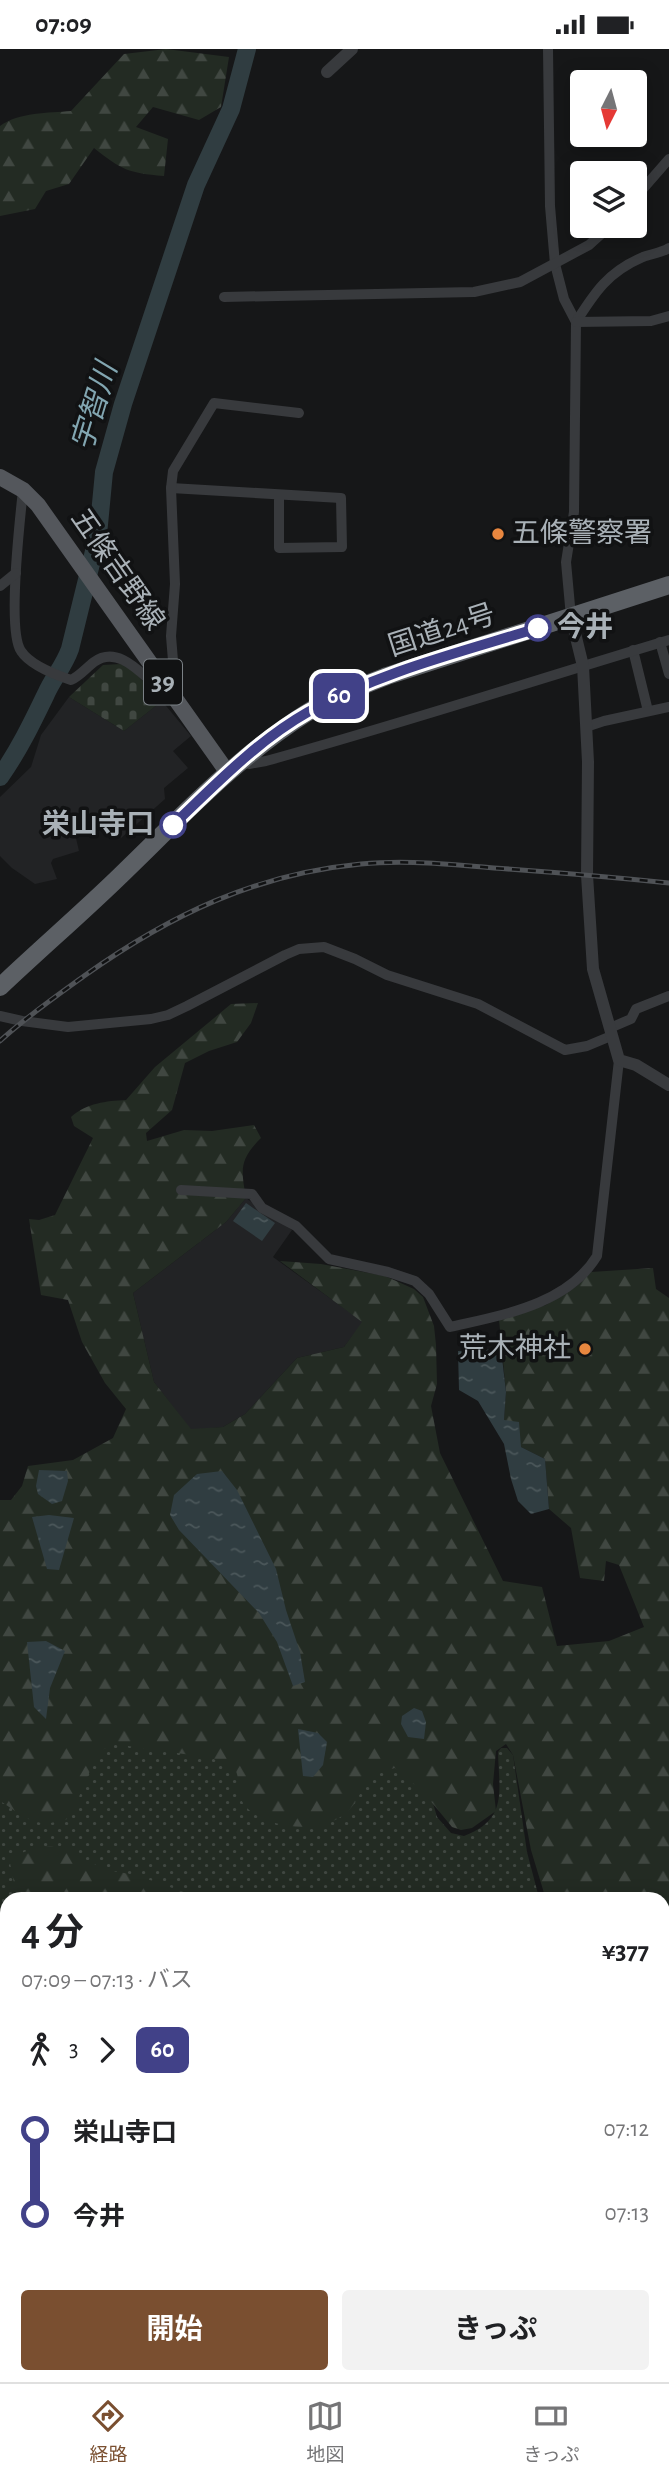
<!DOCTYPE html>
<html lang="ja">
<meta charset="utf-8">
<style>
:root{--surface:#fff;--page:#f2f2f2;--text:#202124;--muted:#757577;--line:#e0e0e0;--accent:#7a4f30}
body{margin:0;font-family:"Alegreya Sans","Noto Sans JP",sans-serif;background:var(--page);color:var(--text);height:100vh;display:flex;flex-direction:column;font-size:26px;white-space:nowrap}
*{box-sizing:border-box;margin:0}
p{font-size:23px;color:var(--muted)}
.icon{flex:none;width:38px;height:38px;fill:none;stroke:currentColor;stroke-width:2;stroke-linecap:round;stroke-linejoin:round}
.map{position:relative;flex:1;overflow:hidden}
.details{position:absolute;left:0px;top:1843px;width:670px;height:492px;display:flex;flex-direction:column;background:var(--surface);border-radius:21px 21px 0 0;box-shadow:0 4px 18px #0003}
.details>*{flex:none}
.badge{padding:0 14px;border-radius:10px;font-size:24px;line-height:46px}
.needle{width:46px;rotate:186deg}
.tools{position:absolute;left:570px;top:21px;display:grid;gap:14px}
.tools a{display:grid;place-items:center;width:77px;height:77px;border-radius:7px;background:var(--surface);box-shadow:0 4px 18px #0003;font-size:35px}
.map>.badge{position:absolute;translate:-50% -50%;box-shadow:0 0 0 4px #fff}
.legs{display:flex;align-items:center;gap:10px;height:77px;padding:0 21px;font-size:23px}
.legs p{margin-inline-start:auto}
.overview{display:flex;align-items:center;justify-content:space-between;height:119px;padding:0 21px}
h1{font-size:38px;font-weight:700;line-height:52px}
.button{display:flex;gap:14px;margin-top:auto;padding:14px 21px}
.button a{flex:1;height:80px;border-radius:7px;background:var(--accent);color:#fff;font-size:28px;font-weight:700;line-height:80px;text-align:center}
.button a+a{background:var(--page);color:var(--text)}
ul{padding:0 21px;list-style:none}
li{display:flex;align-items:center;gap:24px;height:84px;font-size:26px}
li i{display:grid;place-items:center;width:10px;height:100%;margin:0 9px;background:currentColor}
li i::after{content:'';width:18px;height:18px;margin:-9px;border:5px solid;border-radius:50%;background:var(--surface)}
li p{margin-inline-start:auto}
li:first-child i{background:linear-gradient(#0000 50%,currentColor 0)}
li:last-child i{background:linear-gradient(currentColor 50%,#0000 0)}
.status{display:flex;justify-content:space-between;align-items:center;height:49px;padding:0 35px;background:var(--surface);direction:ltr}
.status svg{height:19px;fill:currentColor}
.tabs{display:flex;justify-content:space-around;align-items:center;height:98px;border-top:2px solid var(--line);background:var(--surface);font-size:19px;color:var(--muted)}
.tabs a{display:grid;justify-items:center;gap:4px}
.tabs .current{color:var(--accent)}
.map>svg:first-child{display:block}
.built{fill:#222325}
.grass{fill:url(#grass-dots)}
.forest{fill:url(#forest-firs)}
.cemetery{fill:url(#cemetery-stones)}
.water{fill:url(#water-ripples)}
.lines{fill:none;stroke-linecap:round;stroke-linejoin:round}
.river{stroke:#303d41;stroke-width:18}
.minor{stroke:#383a3d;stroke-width:10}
.tertiary{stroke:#383a3d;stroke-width:12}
.primary{stroke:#54575c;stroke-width:16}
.trunk{stroke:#5c6065;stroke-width:18}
.rail-casing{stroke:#4f5256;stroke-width:5}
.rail{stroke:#111213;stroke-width:2.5;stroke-dasharray:8;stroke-linecap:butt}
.line-1-casing{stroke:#fff;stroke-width:16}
.line-1{stroke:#414188;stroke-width:10}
.poi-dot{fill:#e8873f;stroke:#111213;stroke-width:2.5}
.stop-1-dot{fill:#fff;stroke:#414188;stroke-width:3.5}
.labels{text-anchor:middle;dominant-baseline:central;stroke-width:7;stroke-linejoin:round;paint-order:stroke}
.shield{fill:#111213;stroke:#7b8186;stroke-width:2}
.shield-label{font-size:26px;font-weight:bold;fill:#a9b1b7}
.poi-label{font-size:28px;fill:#a9b1b7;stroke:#111213;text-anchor:start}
.street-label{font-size:28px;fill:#a9b1b7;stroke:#111213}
.stop-label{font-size:28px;font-weight:bold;fill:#a9b1b7;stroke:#111213;text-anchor:start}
.water-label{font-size:30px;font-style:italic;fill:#82a6b1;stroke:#111213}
</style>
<div class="status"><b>07:09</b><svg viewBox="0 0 49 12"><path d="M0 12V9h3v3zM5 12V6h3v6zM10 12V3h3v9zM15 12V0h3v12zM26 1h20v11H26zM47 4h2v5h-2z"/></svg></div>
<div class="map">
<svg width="669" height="2333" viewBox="0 0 669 2333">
<defs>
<pattern id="grass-dots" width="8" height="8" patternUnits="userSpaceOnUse" patternTransform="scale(1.75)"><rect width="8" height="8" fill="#232b23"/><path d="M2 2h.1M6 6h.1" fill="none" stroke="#404741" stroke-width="1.8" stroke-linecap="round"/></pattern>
<pattern id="forest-firs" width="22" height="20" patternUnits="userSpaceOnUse" patternTransform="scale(1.75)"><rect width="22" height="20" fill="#232b23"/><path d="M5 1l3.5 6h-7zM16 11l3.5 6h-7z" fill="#404741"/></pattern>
<pattern id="cemetery-stones" width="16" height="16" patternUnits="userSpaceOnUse" patternTransform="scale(1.75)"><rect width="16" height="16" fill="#232b23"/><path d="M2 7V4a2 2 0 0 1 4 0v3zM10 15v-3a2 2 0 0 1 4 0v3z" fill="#404741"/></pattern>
<pattern id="water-ripples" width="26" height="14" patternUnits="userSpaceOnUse" patternTransform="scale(1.75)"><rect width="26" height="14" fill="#303d41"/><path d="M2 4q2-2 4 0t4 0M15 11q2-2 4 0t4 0" fill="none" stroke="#4b575a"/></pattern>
</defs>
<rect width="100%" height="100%" fill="#161718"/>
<g class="built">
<path d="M69 648 124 682 162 652 191 687 173 702 188 719 164 739 165 750 121 789 111 772 75 785 79 802 53 810 51 814 57 830 35 835 12 819 0 807V748L31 718 41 686Z"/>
<path d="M246 1149 292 1181 273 1208 363 1273 344 1298 297 1309 245 1365 223 1378 191 1381 154 1333 133 1244 226 1173Z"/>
</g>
<g class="grass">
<path d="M93 1687 378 1706 429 1740 437 1768 451 1784 464 1787C508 1770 499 1743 498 1703L501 1699H507L513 1706 527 1803 538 1845 536 1850H7V2162L0 2156V1724Z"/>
<path d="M663 2117 669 2119V2333H230L223 2328H663Z"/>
</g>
<g class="forest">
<path d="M166 0 229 8 221 58 199 71 153 58 136 78 168 90 164 127C128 124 122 121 94 99L69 135 46 142 35 160 0 167V77C19 63 49 64 71 62L124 5Z"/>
<path d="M258 954 251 974 237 993 209 1002 185 1014 172 1061 146 1084 147 1092 184 1081 212 1082 254 1076 261 1089C239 1111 241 1120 246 1149L226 1173 133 1244 154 1333 191 1380 223 1378 245 1365 297 1309 344 1298 362 1273 280 1212 321 1215 385 1227 414 1240 423 1248 434 1277 436 1296 437 1335 431 1357 440 1404 503 1532 542 1538 557 1597 609 1592 644 1578 619 1516 606 1512 604 1532 580 1529 571 1479 549 1460 545 1410 521 1398 504 1371 506 1343 499 1271 546 1256 577 1237 591 1223 653 1219 656 1240 669 1249V2107L663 2106V1850H542L544 1844 531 1801 513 1706 506 1695 496 1702 493 1735 496 1762 472 1779 461 1781 452 1778 424 1744 395 1719C353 1728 370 1746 342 1767 318 1785 260 1780 243 1754 238 1746 240 1732 236 1722L212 1709 114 1695 98 1703 70 1769C36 1781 28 1770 0 1752V1451H11L22 1437 28 1417 73 1411 113 1389 126 1360 105 1334 82 1293 68 1251 41 1246 29 1170 39 1171 55 1166 93 1089 74 1077 71 1068C87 1054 106 1052 126 1051L155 1018 231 955Z"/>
<path d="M50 1797 70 1801 84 1811 112 1822 136 1826 203 1850H17L10 1814C18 1801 35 1800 50 1797Z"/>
<path d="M0 2110 7 2119V2311L0 2308Z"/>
<path d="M60 2328H272L275 2333H76Z"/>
<path d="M398 2328H510L537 2333H403Z"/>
</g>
<path class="cemetery" d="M121 615 130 619 162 652 124 682 69 648 103 616Z"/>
<g class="water">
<path d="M246 1154 275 1174 262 1192 233 1172Z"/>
<path d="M501 1300 506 1343 504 1371 519 1373 521 1398 545 1410 549 1460 531 1465 518 1452 511 1430 504 1395 478 1352 459 1341 458 1302Z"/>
<path d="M39 1421 67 1422 68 1432 62 1452 52 1455 38 1445 36 1437Z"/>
<path d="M222 1422 237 1441 276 1520 286 1561 300 1603 305 1633 293 1637 277 1593 259 1564 179 1481 170 1466 174 1446 197 1425Z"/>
<path d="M49 1466 74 1469 59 1521 47 1520 32 1468Z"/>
<path d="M46 1592 65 1602 50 1639 46 1670 34 1658 27 1593Z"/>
<path d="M414 1659 422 1662 426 1673 424 1690 408 1688 401 1675 402 1667Z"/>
<path d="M298 1680 318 1684 327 1693 323 1716 313 1728 303 1727Z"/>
</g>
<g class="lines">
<path class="river" d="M0 728C19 701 32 674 46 645 53 629 64 617 70 600L98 486 104 423 123 355 196 136 231 60 247 0"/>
<g class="minor">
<path d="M548 0 550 157 555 215 564 250 576 273 574 463 566 513 571 568"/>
<path d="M635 149 669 110"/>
<path d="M224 248 474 243 520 233 589 196 610 177"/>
<path d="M576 273C595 243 608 223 643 208 651 205 661 204 669 199"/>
<path d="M576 273 651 272 669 267"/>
<path d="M171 439 341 449 342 498 279 499V446"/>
<path d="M23 441C20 470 7 582 21 602 30 616 56 626 71 631 80 627 86 619 94 613 116 597 137 620 153 634L163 633"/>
<path d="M0 537 16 524"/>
<path d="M660 593 669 625"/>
<path d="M633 601 648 662"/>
<path d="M168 640 174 624 171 587 175 535 171 439 173 422 214 354 299 364"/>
<path d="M586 678 604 672 669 658"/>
<path d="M241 713 249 715 266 712C401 675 535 631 669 591"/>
<path d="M0 967 22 972 68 978 151 970 168 966 187 957 285 906 299 900 324 898 355 910 387 926 478 955 565 1001 587 997 611 987"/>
<path d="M610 979 631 970 636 960 669 947"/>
<path d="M181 1141 252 1145 262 1159 296 1177 329 1210 388 1223 415 1232 429 1245 450 1278C502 1266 567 1256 597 1207L619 1011"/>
</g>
<g class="tertiary">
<path d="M327 23 352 0"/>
<path d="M571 568 583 617 588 713 587 826 593 920 619 1011 636 1016 669 1036"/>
</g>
<path class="primary" d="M0 428 23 441 38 456 228 724"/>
<path class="trunk" d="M0 938C40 900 82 864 121 826 179 770 236 709 305 665 330 649 359 638 387 627L669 536"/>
<defs>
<path id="rail" d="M0 992C26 968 55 948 84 927 170 866 255 825 361 815 405 811 450 815 494 819 552 823 611 828 669 834"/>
</defs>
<use href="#rail" class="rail-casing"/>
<use href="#rail" class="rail"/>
</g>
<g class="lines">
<defs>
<path id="line-1" d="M173 776C215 736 257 692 308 663 379 623 461 603 538 579"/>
</defs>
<use href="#line-1" class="line-1-casing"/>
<use href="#line-1" class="line-1"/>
</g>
<g class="poi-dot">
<circle cx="498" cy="485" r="7"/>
<circle cx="585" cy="1300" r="7"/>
</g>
<g class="stop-1-dot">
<circle cx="538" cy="579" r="12"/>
<circle cx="173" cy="776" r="12"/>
</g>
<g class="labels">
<rect class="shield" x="144" y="610.5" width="38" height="45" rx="5"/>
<g class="shield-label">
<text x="163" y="633">39</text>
</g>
<g class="poi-label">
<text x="512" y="485">五條警察署</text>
<text x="571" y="1300" text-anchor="end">荒木神社</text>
</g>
<g class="street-label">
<text transform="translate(117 521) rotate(55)">五條吉野線</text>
<text transform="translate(442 582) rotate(-18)">国道24号</text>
</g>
<g class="stop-label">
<text x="557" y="579">今井</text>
<text x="154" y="776" text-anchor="end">栄山寺口</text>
</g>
<g class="water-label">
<text transform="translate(95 358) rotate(-73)">宇智川</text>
</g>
</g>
</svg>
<div class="tools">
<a><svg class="needle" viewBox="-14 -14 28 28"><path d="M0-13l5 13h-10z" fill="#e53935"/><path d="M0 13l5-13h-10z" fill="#757577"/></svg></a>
<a><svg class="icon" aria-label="layers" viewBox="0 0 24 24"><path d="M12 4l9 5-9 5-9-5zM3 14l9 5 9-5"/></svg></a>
</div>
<b class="badge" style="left:339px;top:647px;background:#414188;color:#fff">60</b>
<section class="details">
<div class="overview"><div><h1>4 分</h1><p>07:09 – 07:13 · バス</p></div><b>¥377</b></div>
<div class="legs"><svg class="icon" aria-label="walk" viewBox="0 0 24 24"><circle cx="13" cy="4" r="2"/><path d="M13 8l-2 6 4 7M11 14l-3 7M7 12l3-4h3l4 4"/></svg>3<svg class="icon" aria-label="forward" viewBox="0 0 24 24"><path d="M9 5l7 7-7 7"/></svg><b class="badge" style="background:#414188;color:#fff">60</b></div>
<ul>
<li><i style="color:#414188"></i><b>栄山寺口</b><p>07:12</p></li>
<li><i style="color:#414188"></i><b>今井</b><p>07:13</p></li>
</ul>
<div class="button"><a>開始</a><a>きっぷ</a></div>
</section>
</div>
<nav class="tabs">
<a class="current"><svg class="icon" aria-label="directions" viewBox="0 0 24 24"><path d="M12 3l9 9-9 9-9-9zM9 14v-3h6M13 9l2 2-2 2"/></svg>経路</a>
<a><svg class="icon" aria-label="map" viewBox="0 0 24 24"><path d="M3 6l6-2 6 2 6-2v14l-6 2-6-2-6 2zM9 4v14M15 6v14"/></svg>地図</a>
<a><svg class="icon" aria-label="tickets" viewBox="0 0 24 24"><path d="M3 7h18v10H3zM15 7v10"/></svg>きっぷ</a>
</nav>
